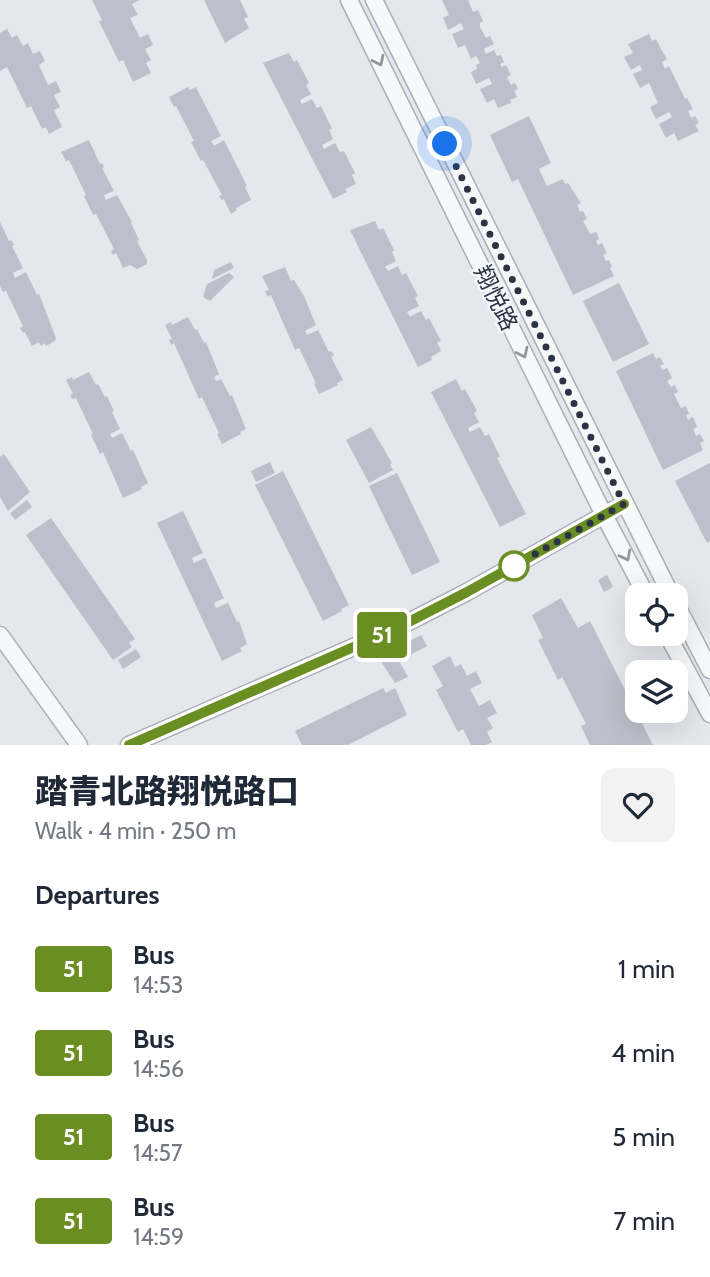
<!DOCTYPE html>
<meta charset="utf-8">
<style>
:root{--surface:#fff;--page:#f2f2f3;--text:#1f2937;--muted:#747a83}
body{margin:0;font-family:Cabin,"Noto Sans SC",sans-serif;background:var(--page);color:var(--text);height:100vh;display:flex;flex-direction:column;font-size:26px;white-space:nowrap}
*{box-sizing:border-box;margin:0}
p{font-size:23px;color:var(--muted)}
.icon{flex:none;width:38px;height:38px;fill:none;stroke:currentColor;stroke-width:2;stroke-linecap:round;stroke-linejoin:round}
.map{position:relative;height:745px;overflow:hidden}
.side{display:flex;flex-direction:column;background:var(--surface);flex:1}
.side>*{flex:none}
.badge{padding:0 14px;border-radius:5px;font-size:24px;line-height:46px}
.controls{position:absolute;left:625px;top:583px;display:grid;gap:14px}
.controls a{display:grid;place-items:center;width:63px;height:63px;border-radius:14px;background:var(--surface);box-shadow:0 7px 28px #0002;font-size:35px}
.you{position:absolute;width:35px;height:35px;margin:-18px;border:5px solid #fff;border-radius:50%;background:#1a73e8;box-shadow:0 0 0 10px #1a73e833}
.map>.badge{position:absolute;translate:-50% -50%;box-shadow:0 0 0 4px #fff}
h2{padding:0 35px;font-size:26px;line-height:63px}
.round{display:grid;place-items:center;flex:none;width:74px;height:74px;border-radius:14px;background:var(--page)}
.head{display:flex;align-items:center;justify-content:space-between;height:119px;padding:0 35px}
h1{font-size:33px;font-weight:800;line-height:52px}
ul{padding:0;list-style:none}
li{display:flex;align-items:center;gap:21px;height:84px;padding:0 35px}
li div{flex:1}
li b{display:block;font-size:26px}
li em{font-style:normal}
li .badge{min-width:77px;font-weight:700;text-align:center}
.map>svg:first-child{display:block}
.building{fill:#bbc0ca}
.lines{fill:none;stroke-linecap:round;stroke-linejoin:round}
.tertiary-casing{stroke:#a9aeb7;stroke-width:19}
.tertiary{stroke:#f7f8fa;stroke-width:16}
.oneway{stroke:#9196a0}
.line-casing{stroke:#fff;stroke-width:16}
.line{stroke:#6b8e23;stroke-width:10}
.walk{stroke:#2b3445;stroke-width:7;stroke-dasharray:0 12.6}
.stop-dot{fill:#fff;stroke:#6b8e23;stroke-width:3.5}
.labels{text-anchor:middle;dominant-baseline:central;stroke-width:5;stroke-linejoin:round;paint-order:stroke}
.street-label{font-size:23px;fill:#2b3445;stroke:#f4f6f9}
</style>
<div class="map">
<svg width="710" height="745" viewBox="0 0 710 745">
<rect width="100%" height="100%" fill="#e4e7ec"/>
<g class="building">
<path d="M92 0H140L132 4 138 15 130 18 140 38 148 34 153 45 145 49 151 60 146 63 151 73 133 82 123 60 119 62 99 21 102 20Z"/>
<path d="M204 0H240L248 17 244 19 249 28 225 43Z"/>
<path d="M442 0H468L473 12 478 10 483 21 480 23V27L486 38 490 36 494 44 484 49 486 54 494 50 497 56 501 55 504 62 500 64 502 67 506 65 511 75 507 77 511 85 515 83 518 89 514 91 517 97 510 100 511 103 498 108 494 99 487 103 480 89 492 84 489 78 476 84 471 72 477 69 476 65 480 63 476 56 471 59 465 45 458 48 452 34 464 29 461 23 448 30 443 18 449 15Z"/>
<path d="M7 29 12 38 17 35 23 46 28 43 33 54 40 51 45 61 39 65 48 85 56 81 61 92 54 95 60 107 54 110 62 127 49 134 46 127 42 129 31 106 27 108 7 67 0 71V33Z"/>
<path d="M649 34 652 41 656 39 661 49 667 59 662 62 665 69 669 66 685 99 687 98 693 109 688 111 691 118 695 116 699 123 695 125 699 131 678 141 674 133 666 138 659 124 672 117 669 112 656 119 650 107 658 103 649 83 640 88 633 74 642 70 640 65 631 70 624 57 633 53 628 44Z"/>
<path d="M289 53 294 62 297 60 309 83 306 85 311 94 300 100 302 104 312 99 317 108 321 106 332 129 329 130 333 139 322 145 324 149 335 143 340 152 344 151 355 173 352 175 356 184 345 189 347 192 333 199 263 63Z"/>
<path d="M188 87 190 90 196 87 221 136 211 141 214 146 224 140 247 186 245 187 251 200 236 208 237 210 231 214 224 199 221 200 219 196 222 195 203 160 201 161 191 142 194 141 176 106 174 107 169 97Z"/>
<path d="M529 116 551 163 539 169 547 186 563 179 565 184 568 183 581 203 577 205 580 212 583 211 587 219 583 221 590 234 596 232 599 239 596 241 598 245 602 243 607 253 603 255 606 261 609 260 612 267 610 268 614 276 573 295 518 179 512 182 490 135Z"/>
<path d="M89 140 100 164 102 163 104 167 102 168 114 191 104 195 106 200 117 195 132 222 131 223 139 240 137 241 147 260V264L137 269 130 265 123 268 116 253 113 255 111 251 114 249 96 214 93 215 84 196 86 195 69 160 66 161 61 152Z"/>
<path d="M375 221 379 230 383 228 394 250 392 252 396 261 385 267 388 271 398 266 402 275 406 273 418 296 415 298 419 306 407 312 410 317 421 311 426 320 429 318 441 341 437 342 441 351 431 357 432 360 418 367 350 230Z"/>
<path d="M0 222 9 241 11 240 14 245 12 246 23 268 13 273 15 278 26 272 37 295 39 294 56 338 55 341 46 346 45 343 41 346 39 342 32 346 25 332 23 333 20 328 23 326 6 291 3 292 0 286Z"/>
<path d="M231 262 234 268 212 279 214 270Z"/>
<path d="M285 267 291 281 294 280 304 296 316 325 305 331 307 335 318 330 329 352 331 351 334 355 331 357 343 380 337 383 338 385 319 394 314 384 316 383 299 348 295 350 271 295 268 297 265 291 269 290 262 276Z"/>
<path d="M229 273 234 277 210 301 203 297 207 284Z"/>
<path d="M619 283 649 344 613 362 583 301Z"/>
<path d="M188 317 195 330 197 329 204 343 206 342 219 374 214 377 216 381 221 379 230 396 232 395 246 429 240 432 241 434 222 444 217 434 219 433 202 397 199 399 174 343 171 345 169 340 172 339 165 325 171 322 172 325Z"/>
<path d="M653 353 656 359 660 357 664 364 660 366 662 370 667 368 672 378 667 381 671 387 675 385 678 392 674 394 681 408 686 406 689 414 686 415 688 420 693 417 697 427 693 429 696 436 700 434 704 441 700 443 703 450 663 470 616 371Z"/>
<path d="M89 372 96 385 98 384 105 397 107 396 114 411 112 412 120 429 110 434 112 438 122 433 131 451 133 450 148 483 141 487 142 489 123 498 103 452 100 454 91 435 93 434 76 398 72 399 70 395 73 394 66 380 72 377 73 380Z"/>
<path d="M456 379 462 391 465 389 477 411 474 413 479 422 468 428 470 432 480 427 485 436 489 434 500 457 497 458 526 514 500 527 431 392Z"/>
<path d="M371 427 392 463 390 464 393 470 369 483 346 440Z"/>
<path d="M4 454 30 492 8 511 0 497V457Z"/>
<path d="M270 462 275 473 256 482 251 471Z"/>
<path d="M710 463V541L707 543 675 481Z"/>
<path d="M283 471 349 605 341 609 342 611 323 621 255 485Z"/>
<path d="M397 473 440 562 412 575 369 486Z"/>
<path d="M27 500 32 507 15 520 10 513Z"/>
<path d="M183 511 203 553 192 558 194 563 205 558 224 598 214 603 216 608 228 603 237 622 239 621 247 644 240 648 242 651 222 661 157 523Z"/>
<path d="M51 518 135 639 129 643 132 647 113 660 26 535Z"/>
<path d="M607 575 613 587 604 592 598 580Z"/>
<path d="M561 598 578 628 590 621 653 745H590L581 726 586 724 562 677 558 680 538 640 543 638 532 615Z"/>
<path d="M421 635 427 646 399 661 408 677 395 683 378 657Z"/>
<path d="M136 649 141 657 123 669 118 660Z"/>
<path d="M450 656 455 667 461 664 467 676 476 671 482 683 470 689 479 706 490 700 497 713 487 718 493 728 487 732 492 742 486 745H471L463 729 458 732 436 690 443 686 432 666Z"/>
<path d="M383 688 386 693 395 688 407 715 348 745H302L295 731Z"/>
</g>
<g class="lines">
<defs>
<g id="tertiary">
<path d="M349 0 604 515 646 595"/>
<path d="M374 0 671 595"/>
<path d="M676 604 710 670"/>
<path d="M667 634 710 714"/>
<path d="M0 635 79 745"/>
<path d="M129 745 397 628 467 592 613 510"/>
</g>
</defs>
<use href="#tertiary" class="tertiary-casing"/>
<use href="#tertiary" class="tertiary"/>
</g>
<defs><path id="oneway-chevron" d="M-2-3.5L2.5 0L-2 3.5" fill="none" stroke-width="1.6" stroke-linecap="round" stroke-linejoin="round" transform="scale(1.75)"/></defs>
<g class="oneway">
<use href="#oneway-chevron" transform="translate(379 61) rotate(64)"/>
<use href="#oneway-chevron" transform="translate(523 353) rotate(64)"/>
<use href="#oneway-chevron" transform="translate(626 556) rotate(62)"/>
</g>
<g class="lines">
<defs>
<path id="line" d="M129 745 397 628 467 592 624 504"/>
</defs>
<use href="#line" class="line-casing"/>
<use href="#line" class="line"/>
<path class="walk" d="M445 144 624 504 514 566"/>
</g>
<circle class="stop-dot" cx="514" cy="566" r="14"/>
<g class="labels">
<g class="street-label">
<text transform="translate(496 298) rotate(64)">翔悦路</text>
</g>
</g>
</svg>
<div class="controls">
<a><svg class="icon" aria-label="locate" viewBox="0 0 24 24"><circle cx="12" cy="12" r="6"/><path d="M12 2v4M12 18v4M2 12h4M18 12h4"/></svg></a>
<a><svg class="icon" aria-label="layers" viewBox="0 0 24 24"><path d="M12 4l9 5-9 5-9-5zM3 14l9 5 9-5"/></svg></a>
</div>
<div class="you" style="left:445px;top:144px"></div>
<b class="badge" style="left:382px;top:635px;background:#6b8e23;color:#fff">51</b>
</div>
<section class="side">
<div class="head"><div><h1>踏青北路翔悦路口</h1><p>Walk · 4 min · 250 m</p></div><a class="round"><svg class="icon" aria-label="heart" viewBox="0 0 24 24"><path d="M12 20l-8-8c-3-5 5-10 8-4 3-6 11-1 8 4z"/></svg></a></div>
<h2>Departures</h2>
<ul>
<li><span class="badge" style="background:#6b8e23;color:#fff">51</span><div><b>Bus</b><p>14:53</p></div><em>1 min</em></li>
<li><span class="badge" style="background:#6b8e23;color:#fff">51</span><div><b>Bus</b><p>14:56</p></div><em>4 min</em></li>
<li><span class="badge" style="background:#6b8e23;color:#fff">51</span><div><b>Bus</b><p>14:57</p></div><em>5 min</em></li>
<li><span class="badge" style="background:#6b8e23;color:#fff">51</span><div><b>Bus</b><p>14:59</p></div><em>7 min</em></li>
</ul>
</section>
